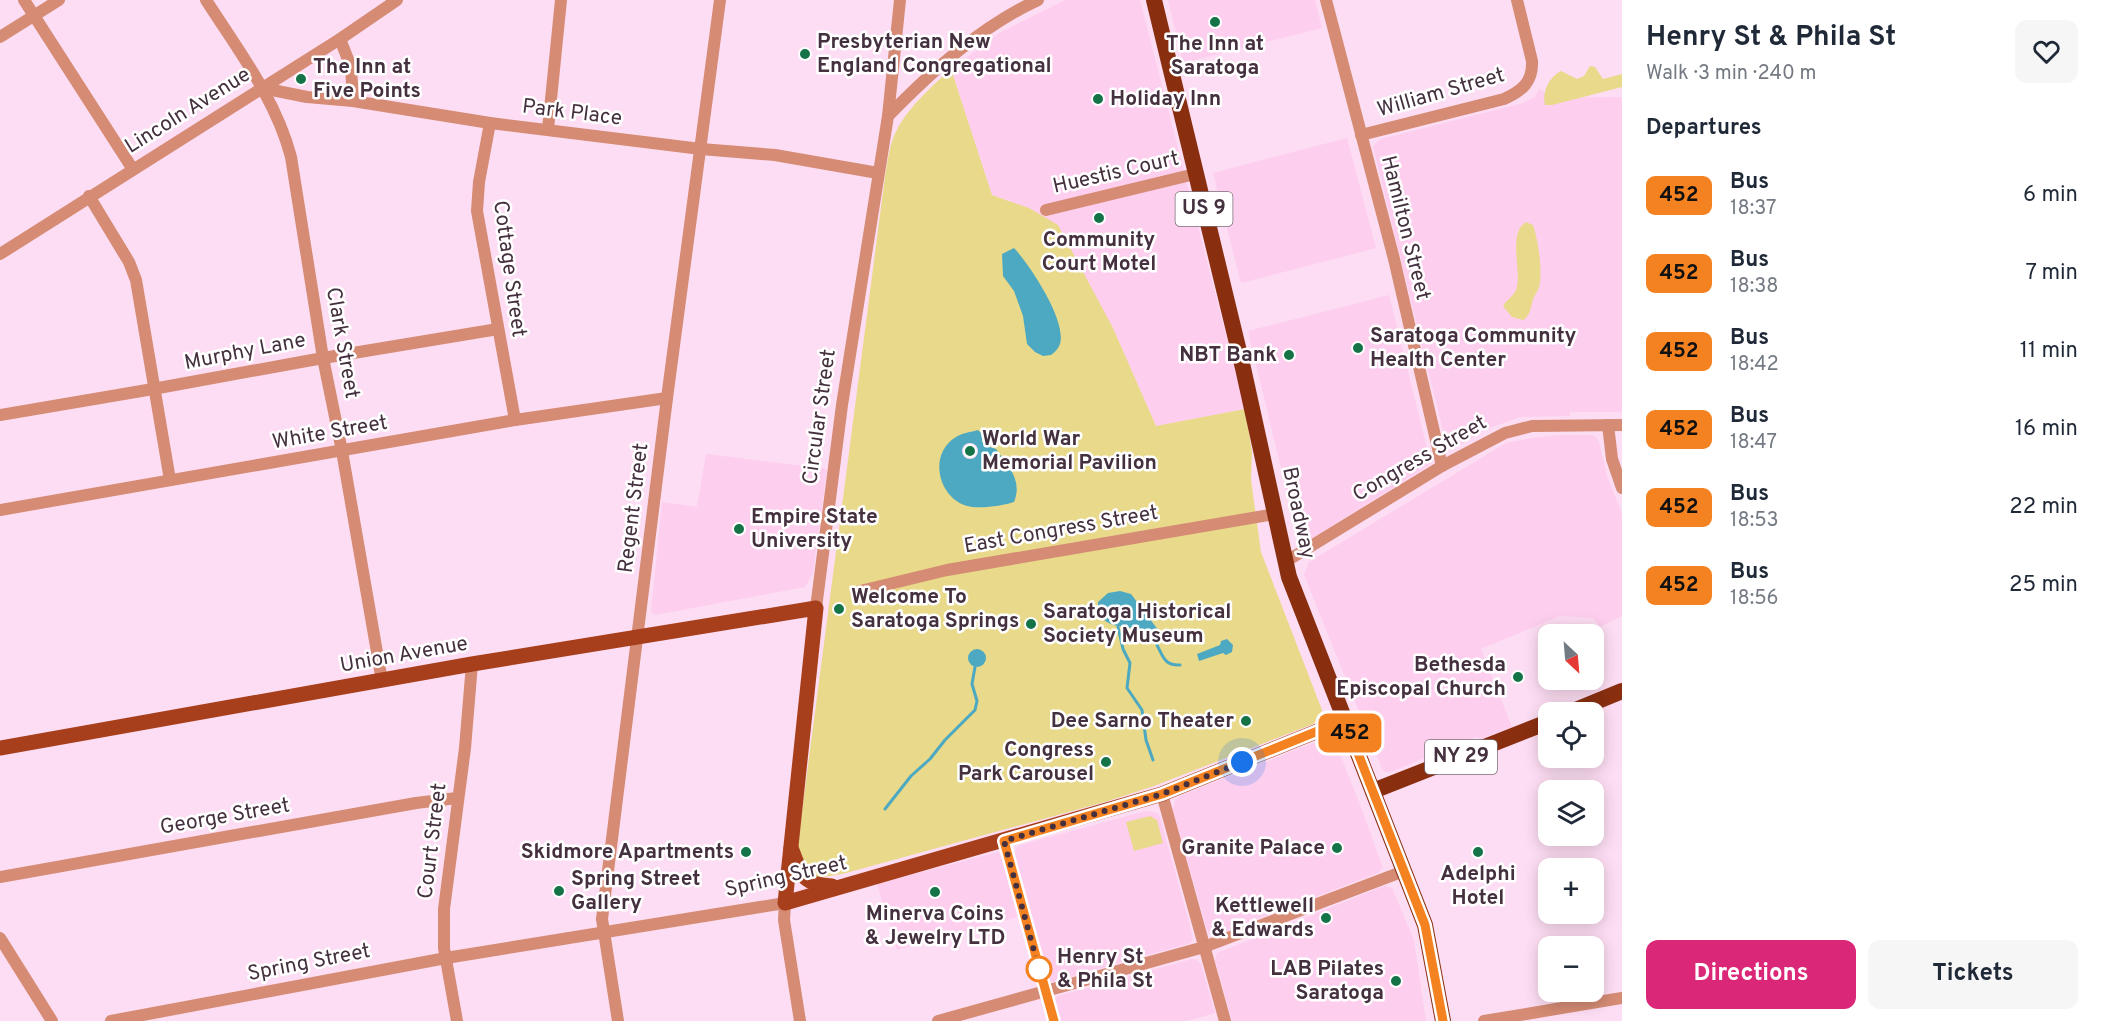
<!DOCTYPE html>
<meta charset="utf-8">
<style>
:root{--surface:#fff;--page:#f6f6f7;--text:#1f2937;--muted:#747a83;--accent:#db2777}
body{margin:0;font-family:Overpass,sans-serif;background:var(--page);color:var(--text);height:100vh;display:flex;flex-direction:column;font-size:22px;white-space:nowrap}
*{box-sizing:border-box;margin:0}
p{font-size:20px;color:var(--muted)}
.icon{flex:none;width:33px;height:33px;fill:none;stroke:currentColor;stroke-width:2;stroke-linecap:round;stroke-linejoin:round}
.map{position:relative;flex:1;overflow:hidden}
.side{display:flex;flex-direction:column;background:var(--surface);width:480px}
.side>*{flex:none}
.badge{padding:0 12px;border-radius:9px;font-size:21px;line-height:39px}
.needle{width:39px;rotate:154deg}
.buttons{position:absolute;left:1538px;top:624px;display:grid;gap:12px}
.buttons a{display:grid;place-items:center;width:66px;height:66px;border-radius:12px;background:var(--surface);box-shadow:0 3px 15px #0003;font-size:30px}
.you{position:absolute;width:30px;height:30px;margin:-15px;border:4px solid #fff;border-radius:50%;background:#1a73e8;box-shadow:0 0 0 9px #1a73e833}
.map>.badge{position:absolute;translate:-50% -50%;box-shadow:0 0 0 3px #fff}
h2{padding:0 24px;font-size:22px;line-height:54px}
.round{display:grid;place-items:center;flex:none;width:63px;height:63px;border-radius:12px;background:var(--page)}
.head{display:flex;align-items:center;justify-content:space-between;height:102px;padding:0 24px}
h1{font-size:28px;font-weight:700;line-height:45px}
.primary-button{display:flex;gap:12px;margin-top:auto;padding:12px 24px}
.primary-button a{flex:1;height:69px;border-radius:12px;background:var(--accent);color:#fff;font-size:24px;font-weight:700;line-height:69px;text-align:center}
.primary-button a+a{background:var(--page);color:var(--text)}
ul{padding:0;list-style:none}
li{display:flex;align-items:center;gap:18px;height:78px;padding:0 24px}
li div{flex:1}
li b{display:block;font-size:22px}
li em{font-style:normal}
li .badge{min-width:66px;font-weight:700;text-align:center}
main{display:flex;flex:1;min-height:0}
.map>svg:first-child{display:block}
.built{fill:#fdceee}
.green{fill:#e9d98a}
.water{fill:#4da9c1}
.pier{fill:#fdddf3}
.lines{fill:none;stroke-linecap:round;stroke-linejoin:round}
.stream{stroke:#4da9c1;stroke-width:3}
.minor{stroke:#d58b74;stroke-width:12}
.major{stroke:#a83f1c;stroke-width:15}
.highway{stroke:#892f10;stroke-width:16}
.line-casing{stroke:#fff;stroke-width:14}
.line{stroke:#f58220;stroke-width:9}
.walk{stroke:#44303e;stroke-width:6;stroke-dasharray:0 10.8}
.poi-dot{fill:#157348;stroke:#fff;stroke-width:2}
.stop-dot{fill:#fff;stroke:#f58220;stroke-width:3}
.labels{text-anchor:middle;dominant-baseline:central;stroke-width:5;stroke-linejoin:round;paint-order:stroke}
.shield{fill:#fff;stroke:#7c6e78;stroke-width:1.5}
.shield-label{font-size:20px;font-weight:bold;fill:#44303e}
.poi-label{font-size:21px;font-weight:bold;fill:#44303e;stroke:#fff;text-anchor:start}
.street-label{font-size:21px;fill:#44303e;stroke:#fff}
.stop-label{font-size:21px;font-weight:bold;fill:#44303e;stroke:#fff;text-anchor:start}
</style>
<main>
<div class="map">
<svg width="1622" height="1021" viewBox="0 0 1622 1021">
<rect width="100%" height="100%" fill="#fdddf3"/>
<g class="built">
<path d="M1065 0H1140L1245 409 1156 426 1113 328 1011 201 992 195 951 69 1001 32Z"/>
<path d="M1168 0H1315L1322 28 1183 63Z"/>
<path d="M1539 89 1554 98 1622 97V412H1570V416L1520 417 1487 429 1460 445 1451 446 1445 439 1373 147 1375 144 1381 139 1523 103 1535 97Z"/>
<path d="M1347 138 1376 248 1241 283 1213 173Z"/>
<path d="M1389 295 1431 464 1312 538 1304 539 1297 535 1248 331Z"/>
<path d="M1560 435H1590L1595 436 1599 442 1607 476 1622 514V616L1600 627 1593 618 1560 616 1481 649 1512 727 1481 739 1476 737 1388 773 1383 771 1304 575 1309 562 1506 443 1532 438Z"/>
<path d="M706 454 827 469 813 573 805 587 655 615 651 612 662 502 697 507Z"/>
<path d="M1333 737 1361 807 1383 868 1378 873 1216 935H1210L1207 930 1173 810 1175 801 1180 796 1326 738Z"/>
<path d="M1146 811 1157 813 1160 817 1193 937 1191 943 1051 982 1048 978 1015 855 1016 848 1020 845Z"/>
<path d="M998 852 1001 855 1018 917 897 950 877 884Z"/>
<path d="M1384 886 1392 888 1414 940 1426 1021H1232L1215 960 1217 953Z"/>
<path d="M1192 959H1196L1201 964 1215 1013 1187 1021H1060L1055 1003V999L1058 996Z"/>
</g>
<g class="green">
<path d="M1590 66 1595 67 1603 79 1622 74V87L1552 105H1545C1542 92 1549 77 1561 71L1577 79 1584 76Z"/>
<path d="M951 69 992 195 1029 208 1058 225 1113 328 1156 426 1245 409 1252 452 1251 480 1261 552 1322 710 1320 719 1313 724 1154 786 1105 802 846 873 819 878 805 871 797 850 885 177C887 164 889 149 894 136 905 110 930 88 951 69Z"/>
<path d="M1526 222 1533 225C1538 239 1543 272 1539 287 1538 292 1534 295 1533 300 1530 308 1531 315 1523 320L1512 317 1503 306C1507 299 1515 296 1517 287 1521 270 1508 232 1526 222Z"/>
<path d="M1150 816 1157 820 1163 843 1134 851 1126 822Z"/>
</g>
<g class="water">
<path d="M1014 248C1030 265 1067 321 1060 344 1058 349 1055 352 1051 355L1043 356 1035 352 1027 344 1023 316 1014 291 1003 276 1002 254Z"/>
<path d="M978 430 982 434V441L984 445 996 449C1008 466 1023 480 1014 502 1002 506 976 510 964 505 937 494 929 453 956 437 962 433 971 432 978 430Z"/>
<path d="M1120 591 1131 594 1162 635 1157 645 1146 639 1133 628C1119 627 1109 626 1098 615V602L1108 593Z"/>
<path d="M1227 639 1233 645 1232 652 1226 655 1223 653 1199 661 1197 654 1220 645 1221 641Z"/>
<circle cx="977" cy="658" r="9"/>
</g>
<circle class="pier" cx="970" cy="451" r="8"/>
<g class="lines">
<g class="stream">
<path d="M1118 627 1123 649 1130 663 1127 688 1142 710 1146 740 1153 760"/>
<path d="M1157 645C1163 657 1165 666 1180 665"/>
<path d="M885 809 911 776 930 759 945 740 975 710 977 701 972 684 975 667"/>
</g>
<g class="minor">
<path d="M24 0 132 168"/>
<path d="M206 0C238 50 276 99 291 157L323 358 342 451 382 681"/>
<path d="M1326 0 1394 259 1442 466"/>
<path d="M0 37 59 0"/>
<path d="M340 39 351 67 353 101"/>
<path d="M262 88 307 97 353 101 490 123 701 149 775 155 878 173"/>
<path d="M888 116 900 0"/>
<path d="M490 123 479 182 477 211 515 420"/>
<path d="M548 129 561 0"/>
<path d="M1361 135 1504 99C1522 91 1533 82 1532 61L1517 0"/>
<path d="M89 196 129 262 136 280 170 480"/>
<path d="M1046 210 1195 174"/>
<path d="M0 254 340 39 397 0"/>
<path d="M0 415 153 389 323 358 498 329"/>
<path d="M1608 425 1612 459 1622 488"/>
<path d="M0 510 515 420 667 398"/>
<path d="M1285 562 1442 466 1505 433 1532 426 1622 425"/>
<path d="M856 592 947 570 1275 514"/>
<path d="M816 608 842 405 888 116C932 71 980 27 1038 0"/>
<path d="M1162 794 1225 1021"/>
<path d="M1004 841 1054 1021"/>
<path d="M0 877 416 803 457 798"/>
<path d="M0 938 52 1021"/>
<path d="M111 1021 446 958 785 903 784 920 800 1021"/>
<path d="M457 1021 444 948V909L465 748 472 664"/>
<path d="M618 1021 602 919 667 398 720 0"/>
<path d="M938 1021 1204 947 1404 871"/>
<path d="M1484 1021 1622 998"/>
</g>
<g class="major">
<path d="M0 748 472 664 816 608 785 903 1162 794 1345 720"/>
<path d="M791 848C802 874 800 884 832 886"/>
</g>
<g class="highway">
<path d="M1154 0 1243 368 1289 577 1425 925 1443 1021"/>
<path d="M1571 712 1622 691"/>
<path d="M1373 791 1548 722"/>
</g>
</g>
<g class="lines">
<defs>
<path id="line" d="M1054 1021 1004 841 1162 794 1345 720 1425 925 1443 1021"/>
</defs>
<use href="#line" class="line-casing"/>
<use href="#line" class="line"/>
<path class="walk" d="M1039 969 1004 841 1162 794 1242 762"/>
</g>
<g class="poi-dot">
<circle cx="1215" cy="22" r="6"/>
<circle cx="805" cy="54" r="6"/>
<circle cx="301" cy="79" r="6"/>
<circle cx="1098" cy="99" r="6"/>
<circle cx="1099" cy="218" r="6"/>
<circle cx="1358" cy="348" r="6"/>
<circle cx="1289" cy="355" r="6"/>
<circle cx="970" cy="451" r="6"/>
<circle cx="739" cy="529" r="6"/>
<circle cx="839" cy="609" r="6"/>
<circle cx="1031" cy="624" r="6"/>
<circle cx="1518" cy="677" r="6"/>
<circle cx="1246" cy="721" r="6"/>
<circle cx="1106" cy="762" r="6"/>
<circle cx="1337" cy="848" r="6"/>
<circle cx="746" cy="852" r="6"/>
<circle cx="1478" cy="852" r="6"/>
<circle cx="559" cy="891" r="6"/>
<circle cx="935" cy="892" r="6"/>
<circle cx="1326" cy="918" r="6"/>
<circle cx="1396" cy="981" r="6"/>
</g>
<circle class="stop-dot" cx="1039" cy="969" r="12"/>
<g class="labels">
<g class="shield">
<rect x="1175.5" y="192" width="57" height="34" rx="4.5"/>
<rect x="1425" y="740" width="72" height="34" rx="4.5"/>
</g>
<g class="shield-label">
<text x="1204" y="209">US 9</text>
<text x="1461" y="757">NY 29</text>
</g>
<g class="poi-label">
<text x="817" y="42">Presbyterian New<tspan x="817" dy="24">England Congregational</tspan></text>
<text x="1215" y="44" text-anchor="middle">The Inn at<tspan x="1215" dy="24">Saratoga</tspan></text>
<text x="313" y="67">The Inn at<tspan x="313" dy="24">Five Points</tspan></text>
<text x="1110" y="99">Holiday Inn</text>
<text x="1099" y="240" text-anchor="middle">Community<tspan x="1099" dy="24">Court Motel</tspan></text>
<text x="1370" y="336">Saratoga Community<tspan x="1370" dy="24">Health Center</tspan></text>
<text x="1277" y="355" text-anchor="end">NBT Bank</text>
<text x="982" y="439">World War<tspan x="982" dy="24">Memorial Pavilion</tspan></text>
<text x="751" y="517">Empire State<tspan x="751" dy="24">University</tspan></text>
<text x="851" y="597">Welcome To<tspan x="851" dy="24">Saratoga Springs</tspan></text>
<text x="1043" y="612">Saratoga Historical<tspan x="1043" dy="24">Society Museum</tspan></text>
<text x="1506" y="665" text-anchor="end">Bethesda<tspan x="1506" dy="24">Episcopal Church</tspan></text>
<text x="1234" y="721" text-anchor="end">Dee Sarno Theater</text>
<text x="1094" y="750" text-anchor="end">Congress<tspan x="1094" dy="24">Park Carousel</tspan></text>
<text x="1325" y="848" text-anchor="end">Granite Palace</text>
<text x="734" y="852" text-anchor="end">Skidmore Apartments</text>
<text x="1478" y="874" text-anchor="middle">Adelphi<tspan x="1478" dy="24">Hotel</tspan></text>
<text x="571" y="879">Spring Street<tspan x="571" dy="24">Gallery</tspan></text>
<text x="1314" y="906" text-anchor="end">Kettlewell<tspan x="1314" dy="24">&amp; Edwards</tspan></text>
<text x="935" y="914" text-anchor="middle">Minerva Coins<tspan x="935" dy="24">&amp; Jewelry LTD</tspan></text>
<text x="1384" y="969" text-anchor="end">LAB Pilates<tspan x="1384" dy="24">Saratoga</tspan></text>
</g>
<g class="street-label">
<text transform="translate(1441 93) rotate(-16)">William Street</text>
<text transform="translate(188 111) rotate(-32)">Lincoln Avenue</text>
<text transform="translate(572 113) rotate(7)">Park Place</text>
<text transform="translate(1116 173) rotate(-13)">Huestis Court</text>
<text transform="translate(1405 228) rotate(76)">Hamilton Street</text>
<text transform="translate(509 269) rotate(82)">Cottage Street</text>
<text transform="translate(342 343) rotate(80)">Clark Street</text>
<text transform="translate(245 352) rotate(-11)">Murphy Lane</text>
<text transform="translate(820 417) rotate(-82)">Circular Street</text>
<text transform="translate(330 433) rotate(-10)">White Street</text>
<text transform="translate(1420 459) rotate(-30)">Congress Street</text>
<text transform="translate(634 508) rotate(-83)">Regent Street</text>
<text transform="translate(1298 513) rotate(78)">Broadway</text>
<text transform="translate(1061 530) rotate(-10)">East Congress Street</text>
<text transform="translate(404 655) rotate(-10)">Union Avenue</text>
<text transform="translate(225 817) rotate(-10)">George Street</text>
<text transform="translate(433 841) rotate(-83)">Court Street</text>
<text transform="translate(786 877) rotate(-13)">Spring Street</text>
<text transform="translate(309 963) rotate(-11)">Spring Street</text>
</g>
<g class="stop-label">
<text x="1057" y="957">Henry St<tspan x="1057" dy="24">&amp; Phila St</tspan></text>
</g>
</g>
</svg>
<div class="buttons">
<a><svg class="needle" viewBox="-14 -14 28 28"><path d="M0-13l5 13h-10z" fill="#e53935"/><path d="M0 13l5-13h-10z" fill="#747a83"/></svg></a>
<a><svg class="icon" aria-label="locate" viewBox="0 0 24 24"><circle cx="12" cy="12" r="6"/><path d="M12 2v4M12 18v4M2 12h4M18 12h4"/></svg></a>
<a><svg class="icon" aria-label="layers" viewBox="0 0 24 24"><path d="M12 4l9 5-9 5-9-5zM3 14l9 5 9-5"/></svg></a>
<a>+</a>
<a>−</a>
</div>
<div class="you" style="left:1242px;top:762px"></div>
<b class="badge" style="left:1350px;top:733px;background:#f58220;color:#111">452</b>
</div>
<section class="side">
<div class="head"><div><h1>Henry St &amp; Phila St</h1><p>Walk · 3 min · 240 m</p></div><a class="round"><svg class="icon" aria-label="heart" viewBox="0 0 24 24"><path d="M12 20l-8-8c-3-5 5-10 8-4 3-6 11-1 8 4z"/></svg></a></div>
<h2>Departures</h2>
<ul>
<li><span class="badge" style="background:#f58220;color:#111">452</span><div><b>Bus</b><p>18:37</p></div><em>6 min</em></li>
<li><span class="badge" style="background:#f58220;color:#111">452</span><div><b>Bus</b><p>18:38</p></div><em>7 min</em></li>
<li><span class="badge" style="background:#f58220;color:#111">452</span><div><b>Bus</b><p>18:42</p></div><em>11 min</em></li>
<li><span class="badge" style="background:#f58220;color:#111">452</span><div><b>Bus</b><p>18:47</p></div><em>16 min</em></li>
<li><span class="badge" style="background:#f58220;color:#111">452</span><div><b>Bus</b><p>18:53</p></div><em>22 min</em></li>
<li><span class="badge" style="background:#f58220;color:#111">452</span><div><b>Bus</b><p>18:56</p></div><em>25 min</em></li>
</ul>
<div class="primary-button"><a>Directions</a><a>Tickets</a></div>
</section>
</main>
